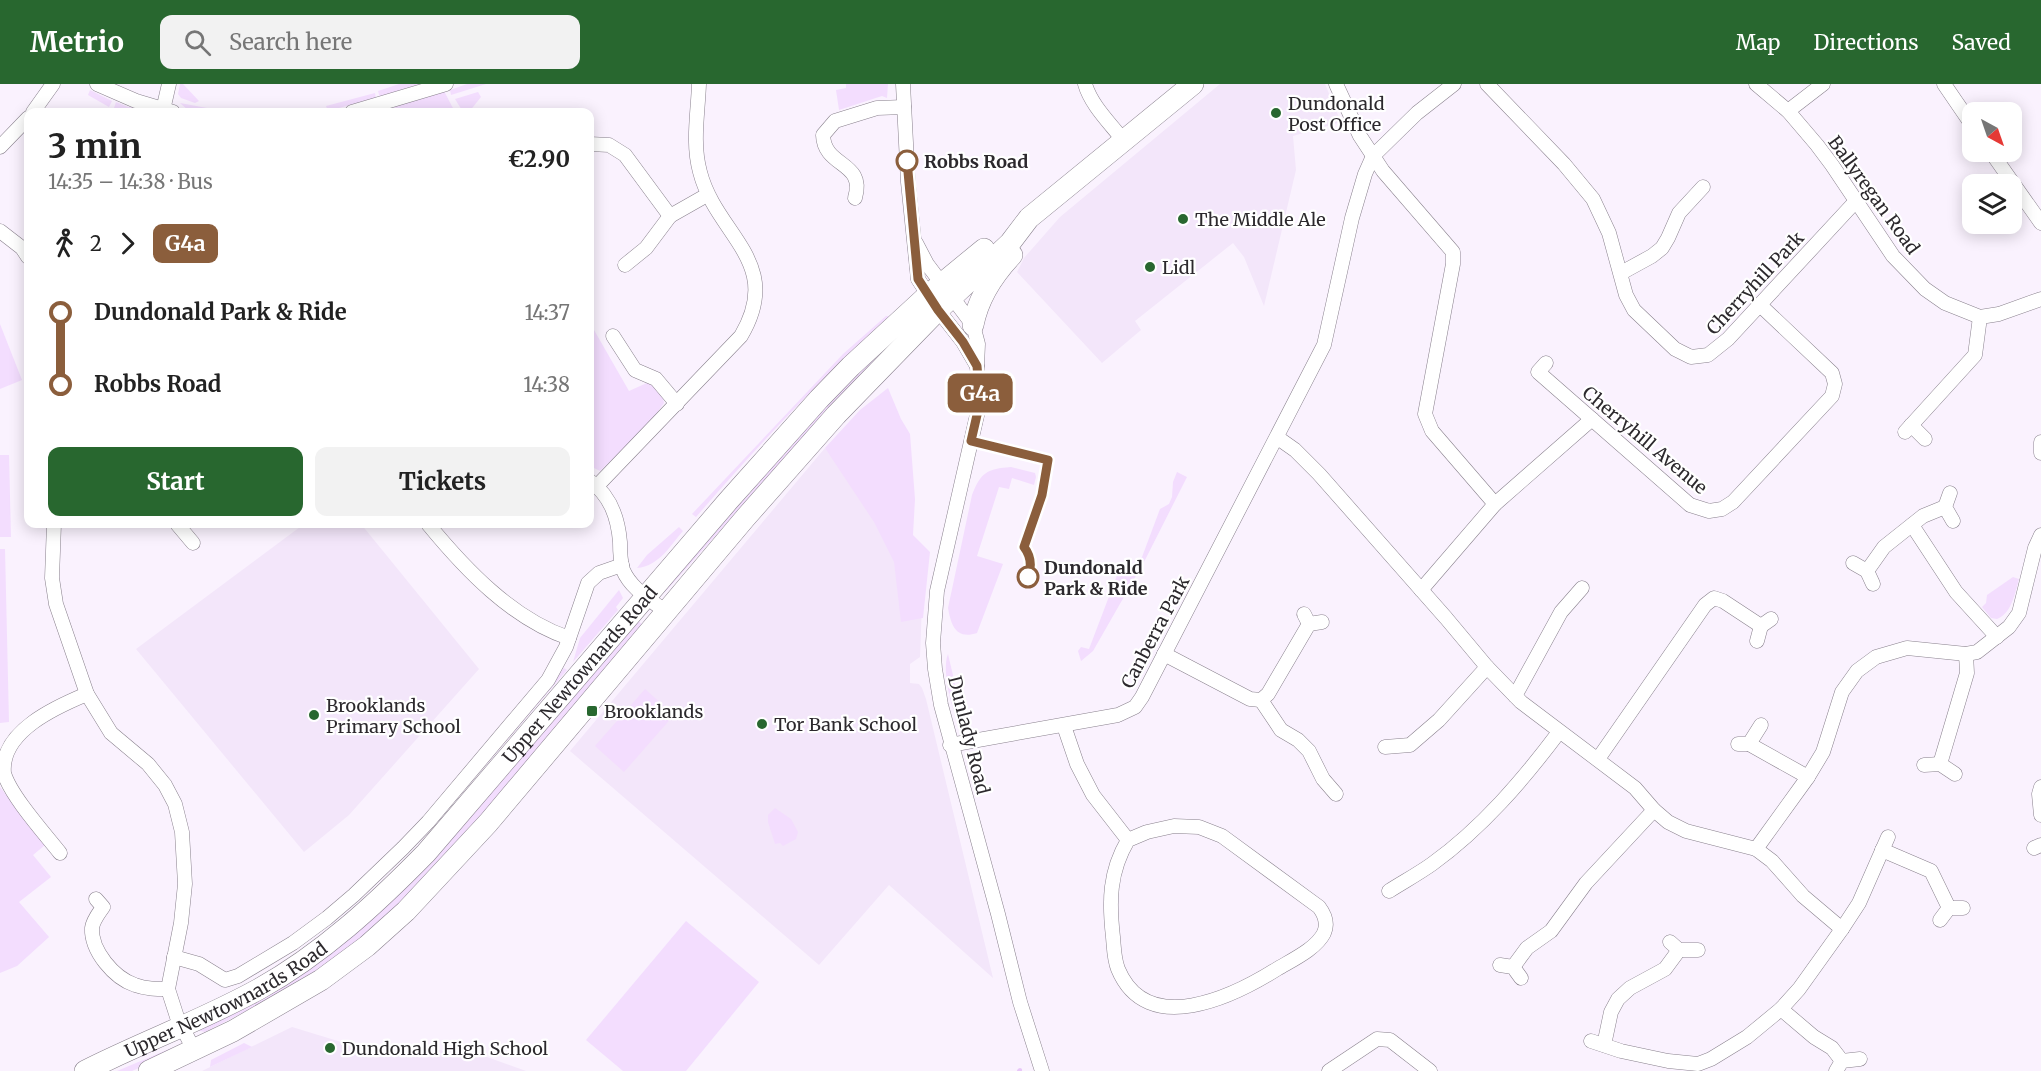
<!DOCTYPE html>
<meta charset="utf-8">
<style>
:root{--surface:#fff;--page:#f2f2f2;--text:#222;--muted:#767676;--accent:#28672f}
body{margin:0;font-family:Merriweather,serif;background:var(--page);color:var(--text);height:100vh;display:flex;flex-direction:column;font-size:22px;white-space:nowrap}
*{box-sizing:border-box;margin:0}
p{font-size:20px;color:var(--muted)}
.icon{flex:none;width:33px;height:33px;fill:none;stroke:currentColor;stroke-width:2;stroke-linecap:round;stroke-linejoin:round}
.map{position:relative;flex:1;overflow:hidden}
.details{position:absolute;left:24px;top:24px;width:570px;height:420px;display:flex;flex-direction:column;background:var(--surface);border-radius:12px;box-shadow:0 3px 15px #0003}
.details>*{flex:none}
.badge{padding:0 12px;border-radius:9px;font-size:21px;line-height:39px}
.needle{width:39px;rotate:140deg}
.tools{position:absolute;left:1962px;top:18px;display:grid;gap:12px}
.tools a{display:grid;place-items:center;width:60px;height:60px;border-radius:12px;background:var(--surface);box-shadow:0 3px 15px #0003;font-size:30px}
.map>.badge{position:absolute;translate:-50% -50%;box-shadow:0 0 0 3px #fff}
.legs{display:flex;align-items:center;gap:9px;height:66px;padding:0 24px;font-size:20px}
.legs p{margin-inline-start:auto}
.overview{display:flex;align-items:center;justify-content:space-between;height:102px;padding:0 24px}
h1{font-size:33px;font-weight:700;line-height:45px}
.cta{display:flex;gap:12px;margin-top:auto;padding:12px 24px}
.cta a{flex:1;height:69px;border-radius:12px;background:var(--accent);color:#fff;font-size:24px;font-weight:700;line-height:69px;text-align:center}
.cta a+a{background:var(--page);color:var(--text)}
ul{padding:0 24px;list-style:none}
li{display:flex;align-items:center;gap:21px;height:72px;font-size:22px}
li i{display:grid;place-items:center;width:9px;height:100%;margin:0 8px;background:currentColor}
li i::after{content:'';width:15px;height:15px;margin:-8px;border:4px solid;border-radius:50%;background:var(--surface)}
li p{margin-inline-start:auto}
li:first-child i{background:linear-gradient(#0000 50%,currentColor 0)}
li:last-child i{background:linear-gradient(currentColor 50%,#0000 0)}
header{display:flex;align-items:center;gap:36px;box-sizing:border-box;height:84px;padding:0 30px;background:var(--accent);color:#fff}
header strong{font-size:28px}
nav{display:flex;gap:33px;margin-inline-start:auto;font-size:21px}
.search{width:420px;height:54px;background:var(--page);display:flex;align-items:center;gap:15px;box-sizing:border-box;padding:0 21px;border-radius:12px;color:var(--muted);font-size:22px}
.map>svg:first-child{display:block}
.built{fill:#f3e6fa}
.green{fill:#f3ddfe}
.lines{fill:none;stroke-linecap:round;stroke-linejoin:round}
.stream{stroke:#e8c7f8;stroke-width:4}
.minor-casing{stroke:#89818d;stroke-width:15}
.highway-casing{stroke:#89818d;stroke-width:22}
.minor{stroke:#fff;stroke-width:14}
.highway{stroke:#fff;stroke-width:21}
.line-1-casing{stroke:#fff;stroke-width:14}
.line-1{stroke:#8b5e3c;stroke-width:9}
.poi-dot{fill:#28672f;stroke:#fff;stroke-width:2}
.stop-1-dot{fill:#fff;stroke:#8b5e3c;stroke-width:3}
.labels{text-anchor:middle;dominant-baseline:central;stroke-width:4.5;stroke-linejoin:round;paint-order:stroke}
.poi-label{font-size:18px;fill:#2c292d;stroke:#fff;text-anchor:start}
.stop-label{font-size:18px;font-weight:bold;fill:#2c292d;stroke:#fff;text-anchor:start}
.street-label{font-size:18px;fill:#2c292d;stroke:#fff}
</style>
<header>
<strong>Metrio</strong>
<div class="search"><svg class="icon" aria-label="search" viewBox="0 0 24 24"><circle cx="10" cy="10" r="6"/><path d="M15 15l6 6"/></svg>Search here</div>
<nav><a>Map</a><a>Directions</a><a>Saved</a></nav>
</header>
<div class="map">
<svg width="2041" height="987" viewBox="0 0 2041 987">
<rect width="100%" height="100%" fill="#faf2fe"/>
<g class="built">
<path d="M1220 0H1325L1341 38 1293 52 1296 86 1264 222 1244 173 1233 159 1135 237 1141 246 1102 279 1017 188 1024 174 1060 133Z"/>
<path d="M825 364 923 493 920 573 910 580V599L919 600 922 604 926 615 993 894 889 801 819 881 570 667Z"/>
<path d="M304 440H361L479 585 349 731 304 768 136 565Z"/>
<path d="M292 943 351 961 473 968 526 987H202Z"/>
</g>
<g class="green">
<path d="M180 0H183L199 17 195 19 181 14 178 10Z"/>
<path d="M399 0H421L380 14 378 7Z"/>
<path d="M467 0H486L451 11 450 6Z"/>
<path d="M846 0H888L887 14 882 12 839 26 836 6 846 4Z"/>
<path d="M90 6 112 17 109 23 88 11Z"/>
<path d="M444 7 455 28H389L399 20Z"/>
<path d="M478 8 481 13 469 28H463L455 15Z"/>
<path d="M375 9 376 14 328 27 326 22Z"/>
<path d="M116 18 128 23 137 24 141 28H123L114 24Z"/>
<path d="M180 19 218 26V28L188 26Z"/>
<path d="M886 232H889L887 235C819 296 756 364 696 433L692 430 843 270Z"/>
<path d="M590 239 629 307 649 298 662 310 664 319 649 340 600 387 590 382Z"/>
<path d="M0 240 22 296 0 305Z"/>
<path d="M902 249 750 419 732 433 665 508 663 504 727 429 746 414 831 314Z"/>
<path d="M888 304 901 335 910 350 915 415 913 451 930 468 923 534 901 538 894 478 874 438 825 364 860 326Z"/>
<path d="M0 371H9L11 453H0Z"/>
<path d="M1011 383 1035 389 1036 393 1034 401 1012 394 1009 405 999 403 977 472 1003 480 977 549C956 556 951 541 948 524L972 411C981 388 987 385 1011 383Z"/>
<path d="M1177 388 1187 393 1145 476 1093 567 1081 577 1078 567 1081 563 1089 565 1118 489 1111 485 1113 481 1133 479 1142 473 1160 425 1169 420 1172 413 1173 398Z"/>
<path d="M679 443 683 447C670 462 659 482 637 484L647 471Z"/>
<path d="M0 465H5L9 638 0 639Z"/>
<path d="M2013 493 2019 495C2015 509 2012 529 1997 535L1991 534 1982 523 1986 519 1987 511Z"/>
<path d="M619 506 623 514 616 523 618 526 573 578 580 554Z"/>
<path d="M636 535 645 543 519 693 388 835 310 891 248 926 205 948 200 947V944L314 879Z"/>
<path d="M948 570 966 647C952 637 941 585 948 570Z"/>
<path d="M564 584 567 586 485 682 483 680Z"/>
<path d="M645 605 674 631 624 688 595 662Z"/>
<path d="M0 703 45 761 33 771 51 793 19 818 49 853 17 882 0 889Z"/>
<path d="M775 724 791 735 798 748 796 755 783 762 780 759 775 760 768 738V731Z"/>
<path d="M686 837 759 898 686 987H623L586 956Z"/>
<path d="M244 959 252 963 210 983 211 976Z"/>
<path d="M174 963 176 964 175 968 132 987H117Z"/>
</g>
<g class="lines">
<path class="stream" d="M1019 987 1020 986"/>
<defs>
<g id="minor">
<path d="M97 0 136 17 173 28"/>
<path d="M903 0 908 98 918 195 938 226 963 258 977 282"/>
<path d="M1085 0C1091 21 1110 39 1123 56"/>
<path d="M1336 0 1360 52 1383 87 1453 168V180L1425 330 1432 347 1495 420"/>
<path d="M1487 0 1564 80 1593 115 1609 149 1626 211 1634 226 1675 265 1691 273 1708 271 1728 255 1855 118"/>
<path d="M1756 0 1788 27 1817 61 1832 81 1893 172 1925 205 1945 219 1980 233 1999 230 2041 215"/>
<path d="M1944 0 1972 41"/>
<path d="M163 26 169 0"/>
<path d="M1788 27 1823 0"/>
<path d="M33 28 53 0"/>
<path d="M352 28 446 0"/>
<path d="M590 60 609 61 625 71 670 132 707 111"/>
<path d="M0 63 28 34"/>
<path d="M1991 68 2041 139"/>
<path d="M855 114C866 77 824 84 823 51L835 37 877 24 904 23"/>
<path d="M0 147 22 164 28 173"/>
<path d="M916 159 927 180 973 241 978 260 977 282 980 318 937 507 933 559 935 585 941 621 998 830 1020 918 1042 987"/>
<path d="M625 181 646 164 670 132"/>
<path d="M1621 189 1652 172 1662 164 1668 154 1679 129 1703 103"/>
<path d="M613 252 635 286 656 295 677 320"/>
<path d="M1546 279 1538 288 1690 421 1709 427 1722 425 1733 418 1832 312 1835 300 1832 289 1760 221"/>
<path d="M1911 341 1925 355"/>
<path d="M1905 348 1975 271 1980 233"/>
<path d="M1278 354 1295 366 1319 390 1446 534 1487 583 1521 618 1635 704 1654 726 1668 738 1686 747 1756 765 1772 777 1803 812 1842 845"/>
<path d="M2041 358V369"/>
<path d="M590 397C611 412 618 434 620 458 620 467 620 477 623 486 631 505 651 516 666 528"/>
<path d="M597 402 741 252C785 178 716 151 700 88 692 59 698 29 699 0"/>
<path d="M1950 409 1945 423 1953 437"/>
<path d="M54 440 52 494 56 520 87 610 111 649 148 680 165 701 175 720 182 748 185 800 181 839 168 905 177 933 194 966"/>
<path d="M177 440 193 459"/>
<path d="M428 440C465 485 512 535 569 554"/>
<path d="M1912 441 1956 508 1997 553"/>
<path d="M1853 479 1867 487 1873 500"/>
<path d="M1867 487 1884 463 1923 432 1945 423"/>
<path d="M1421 506 1495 420 1592 335"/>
<path d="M1304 530 1309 540 1322 538"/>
<path d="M1757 557 1761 542 1771 535"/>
<path d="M1164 570 1250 615 1261 616 1268 610 1309 540"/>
<path d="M1515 612 1561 528 1582 504"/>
<path d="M1261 616 1281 646 1298 656 1309 667 1323 695 1336 710"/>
<path d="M1064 642 1077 680 1093 711 1128 756C1109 788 1109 818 1113 853 1114 864 1114 875 1118 885 1147 955 1234 912 1277 885 1292 876 1316 865 1324 849 1328 840 1325 831 1319 823L1222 752 1199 743 1174 742 1147 748 1128 756"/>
<path d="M1738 660H1749L1761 641"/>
<path d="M1749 660 1808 693"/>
<path d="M950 661 1118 631 1135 623 1142 613 1324 261 1352 134 1365 90 1373 72 1417 29 1454 0"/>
<path d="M1385 663 1410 661 1439 636 1487 583"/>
<path d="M1598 675 1705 521 1714 514 1723 517 1761 542"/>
<path d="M1940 680 1967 589 1966 570"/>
<path d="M1924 681 1940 680 1955 690"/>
<path d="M2041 703 2039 710 2041 731"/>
<path d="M2034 764 2041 761"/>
<path d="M1756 765 1808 693 1823 668 1842 608 1857 587 1876 573 1907 564 1966 570 1977 568 2009 543 2019 529 2035 464 2041 451"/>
<path d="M1882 766 1931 787 1949 824"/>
<path d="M60 769C45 750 10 711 4 689 0 647 58 622 87 610"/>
<path d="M1389 807C1403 798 1418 790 1432 780 1482 744 1523 696 1559 648"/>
<path d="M96 815 103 823C99 829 93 836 92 844 91 867 114 894 135 901 146 905 156 905 168 905"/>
<path d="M1940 836 1949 824H1963"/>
<path d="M1670 858 1679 866H1698"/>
<path d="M174 873 199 880 225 896 238 892 293 859 327 834 354 811 403 764 428 738 548 596 566 563 588 499 599 489 622 481"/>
<path d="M1500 881 1513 883 1521 894"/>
<path d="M1513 883 1527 864 1551 847 1586 799 1654 726"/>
<path d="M1781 925 1814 953 1832 964 1842 977"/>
<path d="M1591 957 1621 967 1668 977 1698 980 1711 975 1747 953 1781 925 1799 905 1842 845 1859 819 1888 753"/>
<path d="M1604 961 1611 928 1618 915 1630 904 1665 885 1679 866"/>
<path d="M1329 987 1377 955 1390 956 1430 987"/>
<path d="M1836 987 1842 977 1860 975"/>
</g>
<g id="highway">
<path d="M973 241C978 215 994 190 1012 171"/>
<path id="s1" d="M85 987C142 958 203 936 259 905 322 870 376 820 426 769L728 417 819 315 851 282 928 211 984 165"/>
<path d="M149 987 233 947 321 896 367 862 406 827 488 739 746 433 836 331 938 226 1010 159 1029 134 1193 0"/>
</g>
</defs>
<use href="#minor" class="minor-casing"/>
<use href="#highway" class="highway-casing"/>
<use href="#minor" class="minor"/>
<use href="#highway" class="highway"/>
</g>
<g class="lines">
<defs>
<path id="line-1" d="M907 77 918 195 938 226 963 258 977 282 980 318 971 357 1048 376 1042 411 1024 463C1031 472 1032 482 1028 493"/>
</defs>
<use href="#line-1" class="line-1-casing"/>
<use href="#line-1" class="line-1"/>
</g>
<g class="poi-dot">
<circle cx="1276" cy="29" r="6"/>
<circle cx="1183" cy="135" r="6"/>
<circle cx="1150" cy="183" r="6"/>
<rect x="586" y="621" width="12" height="12" rx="3"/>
<circle cx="314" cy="631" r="6"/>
<circle cx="762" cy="640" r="6"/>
<circle cx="330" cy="964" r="6"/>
</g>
<g class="stop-1-dot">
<circle cx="907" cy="77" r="10"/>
<circle cx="1028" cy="493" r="10"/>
</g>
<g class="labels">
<g class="poi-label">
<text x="1288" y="19">Dundonald<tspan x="1288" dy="21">Post Office</tspan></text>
<text x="1195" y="135">The Middle Ale</text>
<text x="1162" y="183">Lidl</text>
<text x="326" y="621">Brooklands<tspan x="326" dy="21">Primary School</tspan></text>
<text x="604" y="627">Brooklands</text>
<text x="774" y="640">Tor Bank School</text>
<text x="342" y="964">Dundonald High School</text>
</g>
<g class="stop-label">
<text x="924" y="77">Robbs Road</text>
<text x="1044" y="483">Dundonald<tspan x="1044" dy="21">Park &amp; Ride</tspan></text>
</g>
<g class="street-label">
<text transform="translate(1874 111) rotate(54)">Ballyregan Road</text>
<text transform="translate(1755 199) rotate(-47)">Cherryhill Park</text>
<text transform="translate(1645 356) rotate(40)">Cherryhill Avenue</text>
<text transform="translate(1155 548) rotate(-62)">Canberra Park</text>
<text stroke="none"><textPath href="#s1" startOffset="644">Upper Newtownards Road</textPath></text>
<text transform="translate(969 651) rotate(76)">Dunlady Road</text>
<text stroke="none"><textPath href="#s1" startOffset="158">Upper Newtownards Road</textPath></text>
</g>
</g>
</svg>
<div class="tools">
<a><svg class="needle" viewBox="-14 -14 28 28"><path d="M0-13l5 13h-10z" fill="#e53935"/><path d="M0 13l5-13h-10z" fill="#767676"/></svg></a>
<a><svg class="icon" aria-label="layers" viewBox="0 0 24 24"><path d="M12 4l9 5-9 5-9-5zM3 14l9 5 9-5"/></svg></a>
</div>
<b class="badge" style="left:980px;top:309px;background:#8b5e3c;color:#fff">G4a</b>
<section class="details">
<div class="overview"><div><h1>3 min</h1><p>14:35 – 14:38 · Bus</p></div><b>€2.90</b></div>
<div class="legs"><svg class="icon" aria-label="walk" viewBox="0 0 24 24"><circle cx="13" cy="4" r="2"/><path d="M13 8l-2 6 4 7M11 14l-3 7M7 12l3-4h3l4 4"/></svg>2<svg class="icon" aria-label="forward" viewBox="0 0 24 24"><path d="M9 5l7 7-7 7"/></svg><b class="badge" style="background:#8b5e3c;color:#fff">G4a</b></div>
<ul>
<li><i style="color:#8b5e3c"></i><b>Dundonald Park &amp; Ride</b><p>14:37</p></li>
<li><i style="color:#8b5e3c"></i><b>Robbs Road</b><p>14:38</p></li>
</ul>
<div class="cta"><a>Start</a><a>Tickets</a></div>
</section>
</div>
